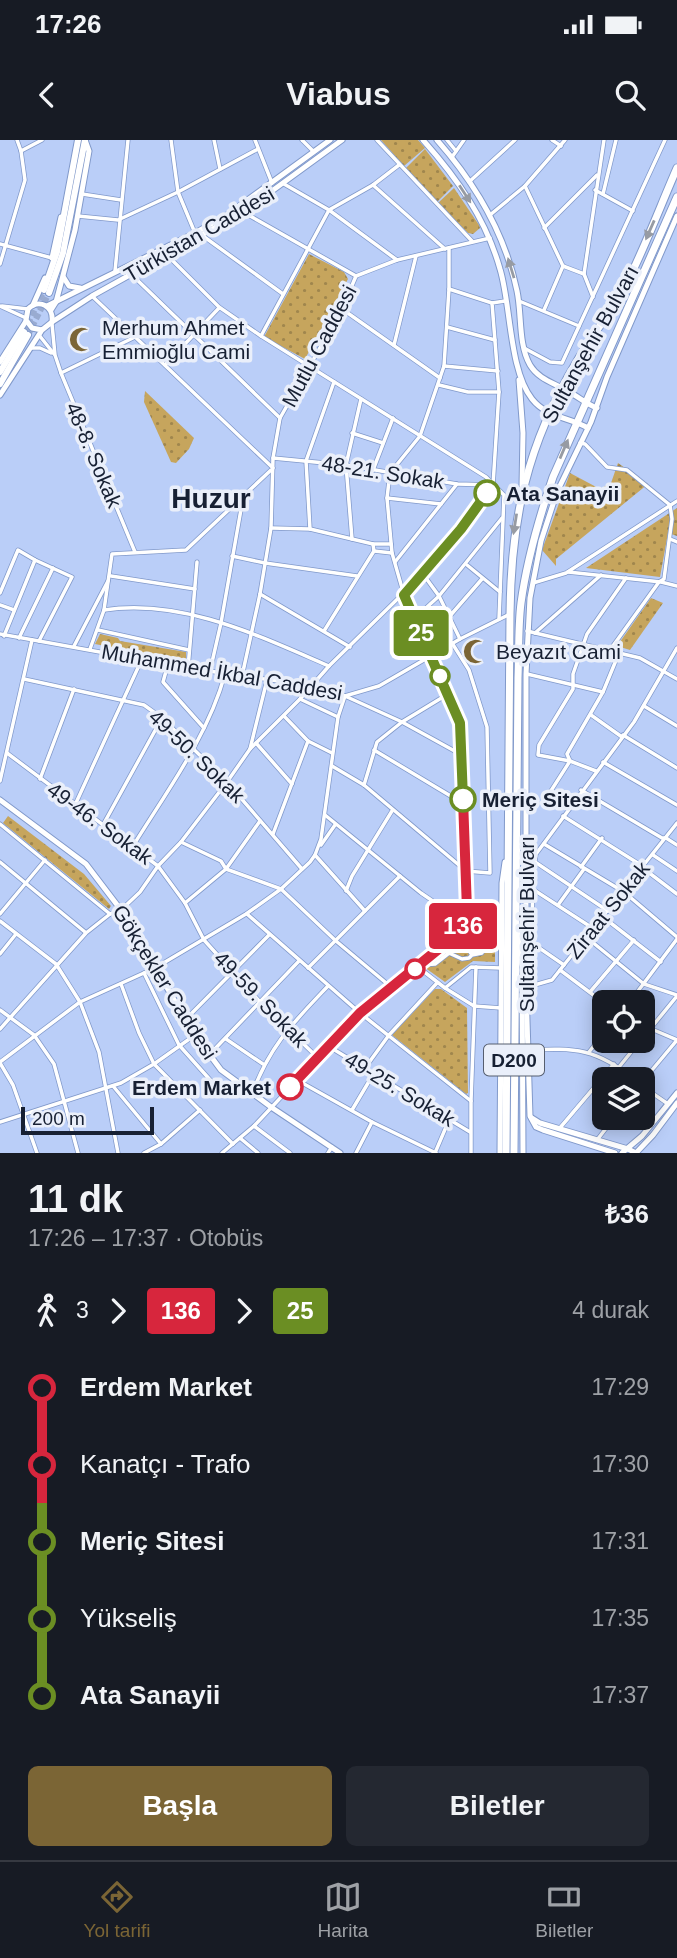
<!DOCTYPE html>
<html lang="tr">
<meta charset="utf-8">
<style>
:root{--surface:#171b24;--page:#242831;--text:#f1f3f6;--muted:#9ea1a6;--line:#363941;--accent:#7b6535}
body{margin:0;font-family:Arial,sans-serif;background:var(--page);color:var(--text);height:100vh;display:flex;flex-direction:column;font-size:26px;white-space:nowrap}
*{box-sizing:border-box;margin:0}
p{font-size:23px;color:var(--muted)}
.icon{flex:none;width:38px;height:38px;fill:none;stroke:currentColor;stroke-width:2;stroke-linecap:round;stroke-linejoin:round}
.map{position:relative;height:1013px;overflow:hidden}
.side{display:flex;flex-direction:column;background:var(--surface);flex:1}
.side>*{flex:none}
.badge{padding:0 14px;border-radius:5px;font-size:24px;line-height:46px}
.buttons{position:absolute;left:592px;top:850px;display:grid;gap:14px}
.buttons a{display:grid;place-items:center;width:63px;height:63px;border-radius:10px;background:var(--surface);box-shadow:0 4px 18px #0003;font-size:35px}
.scale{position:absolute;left:21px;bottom:18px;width:133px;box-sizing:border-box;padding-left:7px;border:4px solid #172033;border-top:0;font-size:19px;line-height:24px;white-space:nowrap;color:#172033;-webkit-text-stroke:5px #eaeffa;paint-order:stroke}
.map>.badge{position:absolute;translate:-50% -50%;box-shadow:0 0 0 4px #fff}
.legs{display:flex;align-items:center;gap:10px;height:77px;padding:0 28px;font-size:23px}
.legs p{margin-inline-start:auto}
.overview{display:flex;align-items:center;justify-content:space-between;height:119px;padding:0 28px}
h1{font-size:38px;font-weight:700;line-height:52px}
.primary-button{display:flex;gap:14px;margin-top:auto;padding:14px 28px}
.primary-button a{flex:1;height:80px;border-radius:10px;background:var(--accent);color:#fff;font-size:28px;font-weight:700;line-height:80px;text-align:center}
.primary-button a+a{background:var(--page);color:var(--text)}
ul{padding:0 28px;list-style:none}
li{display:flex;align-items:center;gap:24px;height:77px;font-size:26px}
li i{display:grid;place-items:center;width:10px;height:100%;margin:0 9px;background:currentColor}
li i::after{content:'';width:18px;height:18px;margin:-9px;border:5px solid;border-radius:50%;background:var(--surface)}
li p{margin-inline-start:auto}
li:first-child i{background:linear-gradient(#0000 50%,currentColor 0)}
li:last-child i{background:linear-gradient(currentColor 50%,#0000 0)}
.status{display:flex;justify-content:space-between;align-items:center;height:49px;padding:0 35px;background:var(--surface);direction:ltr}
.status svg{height:19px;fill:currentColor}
header{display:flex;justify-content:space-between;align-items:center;height:91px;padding:0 28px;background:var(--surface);font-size:32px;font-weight:700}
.tab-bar{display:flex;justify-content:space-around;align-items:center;height:98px;border-top:2px solid var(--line);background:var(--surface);font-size:19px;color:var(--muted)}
.tab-bar a{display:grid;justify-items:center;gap:4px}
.tab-bar .on{color:var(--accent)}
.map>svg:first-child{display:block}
.grass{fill:url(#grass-dots)}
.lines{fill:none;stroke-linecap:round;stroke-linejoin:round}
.primary-tunnel{stroke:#99abd1;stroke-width:6;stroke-dasharray:6 3;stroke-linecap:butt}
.street-casing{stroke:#8199ca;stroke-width:5}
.secondary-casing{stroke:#8199ca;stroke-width:7}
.primary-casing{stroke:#8199ca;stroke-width:8}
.highway-casing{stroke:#8199ca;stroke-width:9}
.street{stroke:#fff;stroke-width:3.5}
.secondary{stroke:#fff;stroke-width:5}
.primary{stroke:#fff;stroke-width:6}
.highway{stroke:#fff;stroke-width:7}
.oneway{fill:#979ba3}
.line-1-casing{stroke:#fff;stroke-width:16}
.line-2-casing{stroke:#fff;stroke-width:16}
.line-1{stroke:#d7263d;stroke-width:10}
.line-2{stroke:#6b8e23;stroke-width:10}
.stop-2-dot{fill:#fff;stroke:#6b8e23;stroke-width:3.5}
.stop-1-dot{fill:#fff;stroke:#d7263d;stroke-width:3.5}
.labels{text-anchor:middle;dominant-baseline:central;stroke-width:7;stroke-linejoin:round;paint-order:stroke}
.shield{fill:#eaeffa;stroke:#565e6f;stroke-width:2}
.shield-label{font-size:19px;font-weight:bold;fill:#172033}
.street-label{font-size:21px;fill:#172033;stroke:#eaeffa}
.poi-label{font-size:21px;fill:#172033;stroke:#eaeffa;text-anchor:start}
.stop-label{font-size:21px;font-weight:bold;fill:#172033;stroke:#eaeffa;text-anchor:start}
.district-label{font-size:28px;font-weight:bold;fill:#172033;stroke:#eaeffa}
</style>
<div class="status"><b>17:26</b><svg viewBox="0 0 49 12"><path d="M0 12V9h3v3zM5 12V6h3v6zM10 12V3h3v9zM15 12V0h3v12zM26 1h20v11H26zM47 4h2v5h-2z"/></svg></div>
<header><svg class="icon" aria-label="back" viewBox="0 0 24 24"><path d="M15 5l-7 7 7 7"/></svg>Viabus<svg class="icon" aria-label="search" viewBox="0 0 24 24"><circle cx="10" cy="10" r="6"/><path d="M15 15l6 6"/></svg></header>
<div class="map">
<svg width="677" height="1013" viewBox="0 0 677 1013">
<defs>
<pattern id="grass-dots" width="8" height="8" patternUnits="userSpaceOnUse" patternTransform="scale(1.75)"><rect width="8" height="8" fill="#c6a55d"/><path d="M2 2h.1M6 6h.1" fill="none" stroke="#a0864d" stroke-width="1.8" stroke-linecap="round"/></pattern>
</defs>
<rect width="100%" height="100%" fill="#bacef8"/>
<g class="grass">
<path d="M381 0H418L425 8 404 26Z"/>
<path d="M425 9 453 46 437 62 406 28Z"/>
<path d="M454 48 479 85 480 88 473 94 468 93 438 63Z"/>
<path d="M309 114 344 132 348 139 305 219 264 197Z"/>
<path d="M145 251 194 298 189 309 176 323 171 322 144 262Z"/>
<path d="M618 323 648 344 556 419V426L542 410 570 333 600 349 611 343Z"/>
<path d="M677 368V396L668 393 660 437 586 428Z"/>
<path d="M651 458 663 463 630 510 617 506Z"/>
<path d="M100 494 118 498 120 501 186 512V522L95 504Z"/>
<path d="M8 676 84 734 111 766 109 769 3 683Z"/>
<path d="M472 766 495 767V822L473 821 445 842 424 827 425 824 458 797Z"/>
<path d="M435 849H441L467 868 468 953 466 954 392 895Z"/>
</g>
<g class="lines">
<g class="primary-tunnel">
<path d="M24 192 44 150"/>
<path d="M28 195 49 153"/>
</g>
<defs>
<g id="street">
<path d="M171 0 178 52 195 93"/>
<path d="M214 0 220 29"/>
<path d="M255 0 272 43"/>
<path d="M302 0 313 11"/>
<path d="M377 0 472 101"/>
<path d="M447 0 456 11"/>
<path d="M552 0 561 6"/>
<path d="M21 11 42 0"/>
<path d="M452 17 464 0"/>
<path d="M469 42 515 0"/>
<path d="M284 44 329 70 397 120"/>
<path d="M373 45 445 109"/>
<path d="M525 46 563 126 544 170"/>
<path d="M595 50 633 71"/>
<path d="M82 54 121 60"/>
<path d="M603 54 616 0"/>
<path d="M243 72 356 136"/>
<path d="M490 75 525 46 565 0"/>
<path d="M78 76 118 80 178 52 258 9"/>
<path d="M544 88 597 35"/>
<path d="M203 96 283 154"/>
<path d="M0 104 52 118"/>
<path d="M167 115 219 167 261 196 486 337 504 355 499 479"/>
<path d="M0 124 25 40 21 11 17 0"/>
<path d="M563 126 584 134 593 157"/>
<path d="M115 131 128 0"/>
<path d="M131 134 280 278"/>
<path d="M584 134 604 0"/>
<path d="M449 149 492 163"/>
<path d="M92 156 273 328"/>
<path d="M519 161 579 186"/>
<path d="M0 166 26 178"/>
<path d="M2 166 28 169"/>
<path d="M342 169 440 238"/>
<path d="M52 184 55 215 61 233 135 412"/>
<path d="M447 187 495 200"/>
<path d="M39 195 54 214"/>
<path d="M261 196 329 70 373 45 399 25"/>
<path d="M394 205 416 116"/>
<path d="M31 208H40L51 213"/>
<path d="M524 208 550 222 562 223 665 0"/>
<path d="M165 225 219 168"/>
<path d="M444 226 498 231"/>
<path d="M61 233 135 197"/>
<path d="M439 245 468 252H499"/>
<path d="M352 293 383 303"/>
<path d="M580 303 585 304 607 327 627 330 670 365 672 379 664 439 659 442 610 510"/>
<path d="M273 318 346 325 457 344 493 345"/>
<path d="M373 330 393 278"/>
<path d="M387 358 441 364"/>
<path d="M271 388 310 389 373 404H391"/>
<path d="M310 389 306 321 334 242"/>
<path d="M352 399 346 325 361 259"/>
<path d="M670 399 677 402"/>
<path d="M374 411 392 413"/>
<path d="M232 416 265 423 357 436"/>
<path d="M395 422 457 344"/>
<path d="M467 425 500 452"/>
<path d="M568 432 661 442 677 446"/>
<path d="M423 434 439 456 460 499"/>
<path d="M111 436 195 449"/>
<path d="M533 443 566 433 677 361"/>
<path d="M0 453 18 410 35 420 72 437 39 501"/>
<path d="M260 454 350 507"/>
<path d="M0 465 14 470"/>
<path d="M104 470C182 458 259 496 329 526"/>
<path d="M449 477 482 439"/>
<path d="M414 479 439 456 502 378"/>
<path d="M98 490 189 510"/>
<path d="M324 491 374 411 373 404"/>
<path d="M527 491 640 518 677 539"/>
<path d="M535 493 601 435"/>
<path d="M0 494 188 528 312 546 345 556 379 546 460 499 510 474"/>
<path d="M4 496 35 420"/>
<path d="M19 498 53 428"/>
<path d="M74 506 108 441"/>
<path d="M677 508 634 582 536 714 533 733 531 846 552 840 677 683"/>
<path d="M90 509 104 470 112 414 186 410 271 330"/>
<path d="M168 524 163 542 204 588"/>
<path d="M188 528 197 422"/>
<path d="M210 531 221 483 243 358"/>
<path d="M527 534 603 552"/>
<path d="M242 536 260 454 271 388 273 318 280 278 342 169 356 136 397 120 490 98"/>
<path d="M24 539 144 565 162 578 227 642 302 729"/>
<path d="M300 559 338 577"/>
<path d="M644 566 677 586"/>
<path d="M591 575 622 597"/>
<path d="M284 576 308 601 332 613"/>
<path d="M623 595 677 628"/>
<path d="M256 603 292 644"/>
<path d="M250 609 300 559 329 526 423 434 461 389 493 345 499 252 492 163 505 161"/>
<path d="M374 610 464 664"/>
<path d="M7 613 158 726 185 763 204 800 260 862 317 917"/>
<path d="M603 622 677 665"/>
<path d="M332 626 364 645 466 731 490 733 487 587 469 530 452 503"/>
<path d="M596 631 570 621 538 615 539 605 573 549V534L587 494 626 438"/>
<path d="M40 639 74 549"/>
<path d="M0 641 32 500"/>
<path d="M364 645 377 602 402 582 448 554"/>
<path d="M581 650 662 698H666L677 705"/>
<path d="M547 657 570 621 567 614 603 552 619 513"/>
<path d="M75 665 142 519"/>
<path d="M325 675 421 753 465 783"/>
<path d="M563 676 644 727 648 732 677 754"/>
<path d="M0 684 110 774"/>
<path d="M103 685 162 578"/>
<path d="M273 694 308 601"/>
<path d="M181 702 221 721 226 729 281 749 336 801 391 847"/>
<path d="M544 704 624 752 677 797"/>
<path d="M321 705 335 685"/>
<path d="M133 706C167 651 208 596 225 534"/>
<path d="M315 715 365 771"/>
<path d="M653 715 677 731"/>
<path d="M0 722 85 792"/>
<path d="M535 722 608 771"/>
<path d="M581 727 602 698"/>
<path d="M534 750 594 789"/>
<path d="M346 751 352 736 392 671"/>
<path d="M185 763 226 729 260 681"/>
<path d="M558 765 584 729"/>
<path d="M0 774 45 720"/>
<path d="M247 774 360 873 471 961"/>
<path d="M468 774C478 780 480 791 471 801"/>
<path d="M603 777 661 822"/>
<path d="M0 781 56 824 80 862 99 912 118 1013"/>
<path d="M586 797 644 844 677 855"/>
<path d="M532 803 564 825"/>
<path d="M0 814 16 794"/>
<path d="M422 825 435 824 449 813 462 819 469 818 472 815 467 807 468 802 474 801 483 810 482 813 472 815"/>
<path d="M418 827 445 848 474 866 501 868"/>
<path d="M308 828 400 736"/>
<path d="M560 830 604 863"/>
<path d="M144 833 179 905 220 951"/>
<path d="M121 844 139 893 154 924 233 1004"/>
<path d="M445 848 471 827 501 828"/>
<path d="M590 852 634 800"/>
<path d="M629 863 677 799"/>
<path d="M0 870 34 895 54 924 78 1013"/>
<path d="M186 879 269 795"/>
<path d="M642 885 677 900"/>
<path d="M0 889 86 793 110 774 121 770 140 752 158 726 181 702 227 642 250 609 267 540"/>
<path d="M226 899 263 924"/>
<path d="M642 899 677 856"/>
<path d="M328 906 470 992"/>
<path d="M528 910C576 908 596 908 635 940"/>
<path d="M589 912 604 893"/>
<path d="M209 915 299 821"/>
<path d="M0 922 80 862 155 828 246 774 281 749 310 722 315 715 321 699 338 577 345 556 402 582 460 614"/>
<path d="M0 923 13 945 37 1013"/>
<path d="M619 927 640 901"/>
<path d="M365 928 389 895 437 843"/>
<path d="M297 940 372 982 436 1013"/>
<path d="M642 942 677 900"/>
<path d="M113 946 161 1004"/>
<path d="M642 946 668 964"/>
<path d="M252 954C270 905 293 883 328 846"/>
<path d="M352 970 374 933"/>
<path d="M0 982 121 943 154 924 195 895"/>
<path d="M254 986 290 1013"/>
<path d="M559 989 614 924"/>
<path d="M240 998 258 1013"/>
<path d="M597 1000 614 978"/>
<path d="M144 1013 161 1004 200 970"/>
<path d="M222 1013 254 986 360 873 447 804 463 787 466 779 461 591 449 554 404 455 392 413 387 358 390 333 420 296 444 226 449 149V108"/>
<path d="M328 1013 332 1007"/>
<path d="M356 1013 372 982"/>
<path d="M435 1013 449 980"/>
<path d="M471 1013V961L476 827"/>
</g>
<g id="secondary">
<path d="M423 0C457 38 486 79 500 129 511 165 509 230 532 259 547 278 569 277 588 288"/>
<path d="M437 0C475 43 505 94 517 151 522 174 518 204 530 225 539 240 555 243 569 252 579 257 586 264 597 268"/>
<path d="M52 118 61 77"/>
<path d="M64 138 69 146 80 148"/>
<path d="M33 165 45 138"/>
<path d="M47 166 195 93 227 75 330 0"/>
<path d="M51 170 56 162 75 90 89 11 85 0"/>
<path d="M52 182 92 156 243 72 342 0"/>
<path d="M0 222 26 181"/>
<path d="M519 240 523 293 522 346"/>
<path d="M0 255 42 190 52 182C54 166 39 158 28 169L26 180 32 188 42 190"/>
<path d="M0 660 86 724 121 770 195 895 221 930 271 967 340 1013"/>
<path d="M518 792 522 827 523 1013"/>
<path d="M532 978 540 983 628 1009 636 1013"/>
<path d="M500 1013 502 743 505 722"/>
<path d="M615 1013 543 990 536 987 530 976 526 848V534L530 458 541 401 557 352 591 282 607 237 677 76"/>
<path d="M622 1013 642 996 677 953"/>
<path d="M636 1013 653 995 677 963"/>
</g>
<g id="primary">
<path d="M44 150 57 112 78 0"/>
<path d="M49 153 63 113 85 0"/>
<path d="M0 232 24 192"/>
<path d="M0 244 28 195"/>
</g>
<g id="highway">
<path d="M506 1013 510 474C511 378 527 304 577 221 592 195 612 171 626 145 645 107 660 67 677 28"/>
<path d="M514 1013 518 538C519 513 518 487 521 463 527 419 539 378 553 337L677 57"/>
</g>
</defs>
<use href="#street" class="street-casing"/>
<use href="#secondary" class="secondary-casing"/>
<use href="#primary" class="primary-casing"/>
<use href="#highway" class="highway-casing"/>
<use href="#street" class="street"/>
<use href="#secondary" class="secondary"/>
<use href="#primary" class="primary"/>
<use href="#highway" class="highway"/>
</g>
<defs><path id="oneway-solid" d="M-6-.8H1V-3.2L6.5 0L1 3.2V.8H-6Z" transform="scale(1.75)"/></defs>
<g class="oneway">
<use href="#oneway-solid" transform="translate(465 54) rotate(57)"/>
<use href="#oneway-solid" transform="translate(650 90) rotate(114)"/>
<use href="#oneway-solid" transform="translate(511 128) rotate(-107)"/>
<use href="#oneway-solid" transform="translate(564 309) rotate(-67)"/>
<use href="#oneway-solid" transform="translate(515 384) rotate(99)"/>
</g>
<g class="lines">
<defs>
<path id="line-1" d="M290 947 360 873 457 794 463 787 467 770 463 659"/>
<path id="line-2" d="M463 659 460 583 404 455 461 389 487 353"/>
</defs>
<use href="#line-1" class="line-1-casing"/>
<use href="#line-2" class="line-2-casing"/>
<use href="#line-1" class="line-1"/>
<use href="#line-2" class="line-2"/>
</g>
<defs>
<symbol id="mosque-bare" viewBox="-9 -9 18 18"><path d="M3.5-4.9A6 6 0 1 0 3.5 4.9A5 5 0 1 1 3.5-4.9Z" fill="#7b6535" stroke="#eaeffa" stroke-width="2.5" paint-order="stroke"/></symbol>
</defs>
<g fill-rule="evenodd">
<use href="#mosque-bare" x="64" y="182" width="35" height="35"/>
<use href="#mosque-bare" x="458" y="494" width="35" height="35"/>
</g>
<g class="stop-2-dot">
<circle cx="487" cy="353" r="12"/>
<circle cx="440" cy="536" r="9"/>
<circle cx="463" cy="659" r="12"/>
</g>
<g class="stop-1-dot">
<circle cx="415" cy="829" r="9"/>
<circle cx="290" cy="947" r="12"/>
</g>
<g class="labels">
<rect class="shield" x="484" y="904.5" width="60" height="31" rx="5"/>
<g class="shield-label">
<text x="514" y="920">D200</text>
</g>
<g class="street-label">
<text transform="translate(199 94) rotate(-30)">Türkistan Caddesi</text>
<text transform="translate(590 204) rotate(-61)">Sultanşehir Bulvarı</text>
<text transform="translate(319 206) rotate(-62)">Mutlu Caddesi</text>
<text transform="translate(94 315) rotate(67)">48-8. Sokak</text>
<text transform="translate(383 332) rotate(9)">48-21. Sokak</text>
<text transform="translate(222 532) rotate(10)">Muhammed İkbal Caddesi</text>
<text transform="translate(197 616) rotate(44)">49-50. Sokak</text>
<text transform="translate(100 683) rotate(36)">49-46. Sokak</text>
<text transform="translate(608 770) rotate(-51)">Ziraat Sokak</text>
<text transform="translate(526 784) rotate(-90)">Sultanşehir Bulvarı</text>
<text transform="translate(165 842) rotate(58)">Gökçekler Caddesi</text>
<text transform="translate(261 859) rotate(46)">49-59. Sokak</text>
<text transform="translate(400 949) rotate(31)">49-25. Sokak</text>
</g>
<g class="poi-label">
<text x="102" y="187">Merhum Ahmet<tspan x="102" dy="24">Emmioğlu Cami</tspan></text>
<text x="496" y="511">Beyazıt Cami</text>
</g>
<g class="stop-label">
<text x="506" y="353">Ata Sanayii</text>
<text x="482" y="659">Meriç Sitesi</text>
<text x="271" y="947" text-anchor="end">Erdem Market</text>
</g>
<g class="district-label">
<text x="211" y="358">Huzur</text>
</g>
</g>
</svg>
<div class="buttons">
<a><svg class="icon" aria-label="locate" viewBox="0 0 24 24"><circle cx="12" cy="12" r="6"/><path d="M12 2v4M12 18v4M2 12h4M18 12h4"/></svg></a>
<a><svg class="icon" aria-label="layers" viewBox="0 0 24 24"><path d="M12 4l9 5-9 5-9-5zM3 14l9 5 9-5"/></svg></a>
</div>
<div class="scale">200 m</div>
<b class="badge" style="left:463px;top:786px;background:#d7263d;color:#fff">136</b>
<b class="badge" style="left:421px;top:493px;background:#6b8e23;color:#fff">25</b>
</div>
<section class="side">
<div class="overview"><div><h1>11 dk</h1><p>17:26 – 17:37 · Otobüs</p></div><b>₺36</b></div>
<div class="legs"><svg class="icon" aria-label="walk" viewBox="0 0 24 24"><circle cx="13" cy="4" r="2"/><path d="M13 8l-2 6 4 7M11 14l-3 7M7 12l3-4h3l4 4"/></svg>3<svg class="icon" aria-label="forward" viewBox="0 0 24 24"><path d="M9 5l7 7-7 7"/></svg><b class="badge" style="background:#d7263d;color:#fff">136</b><svg class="icon" aria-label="forward" viewBox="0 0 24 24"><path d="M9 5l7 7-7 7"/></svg><b class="badge" style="background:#6b8e23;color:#fff">25</b><p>4 durak</p></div>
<ul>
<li><i style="color:#d7263d"></i><b>Erdem Market</b><p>17:29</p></li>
<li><i style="color:#d7263d"></i><span>Kanatçı - Trafo</span><p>17:30</p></li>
<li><i style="color:#6b8e23"></i><b>Meriç Sitesi</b><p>17:31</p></li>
<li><i style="color:#6b8e23"></i><span>Yükseliş</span><p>17:35</p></li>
<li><i style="color:#6b8e23"></i><b>Ata Sanayii</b><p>17:37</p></li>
</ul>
<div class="primary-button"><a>Başla</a><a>Biletler</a></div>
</section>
<nav class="tab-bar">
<a class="on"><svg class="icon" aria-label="directions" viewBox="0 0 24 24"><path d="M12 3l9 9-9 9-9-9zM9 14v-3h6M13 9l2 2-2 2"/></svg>Yol tarifi</a>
<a><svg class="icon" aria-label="map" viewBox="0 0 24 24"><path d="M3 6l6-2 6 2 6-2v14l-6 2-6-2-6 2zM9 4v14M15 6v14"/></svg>Harita</a>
<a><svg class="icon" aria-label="tickets" viewBox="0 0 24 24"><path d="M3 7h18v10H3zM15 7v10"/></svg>Biletler</a>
</nav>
